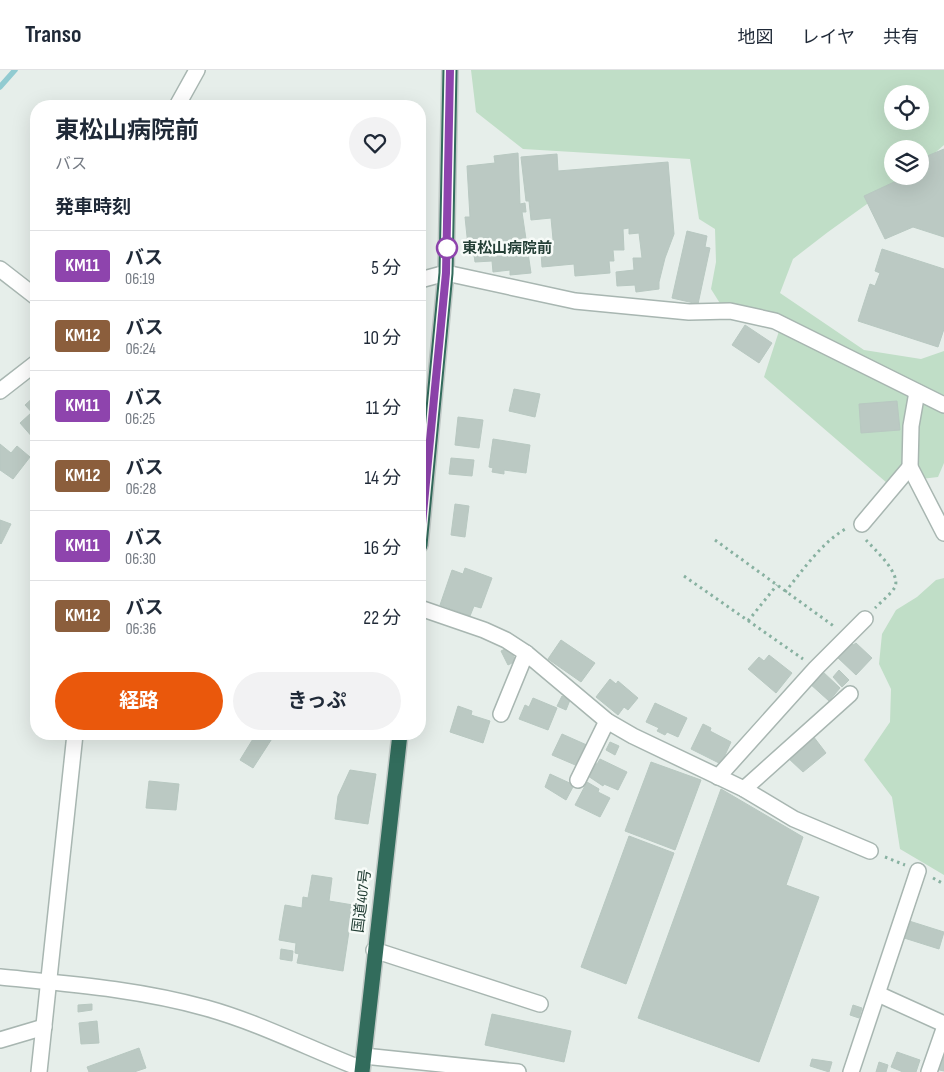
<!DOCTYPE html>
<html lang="ja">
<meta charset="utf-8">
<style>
:root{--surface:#fff;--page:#f2f2f3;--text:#1f2937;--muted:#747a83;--line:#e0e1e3;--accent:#ea580c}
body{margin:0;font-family:"Sofia Sans Condensed","Noto Sans JP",sans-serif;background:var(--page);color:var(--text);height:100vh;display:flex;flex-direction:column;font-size:19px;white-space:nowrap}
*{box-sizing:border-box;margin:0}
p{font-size:16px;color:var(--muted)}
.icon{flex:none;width:28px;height:28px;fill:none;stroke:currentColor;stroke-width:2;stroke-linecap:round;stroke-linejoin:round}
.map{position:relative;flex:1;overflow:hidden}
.side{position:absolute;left:30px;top:30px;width:396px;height:640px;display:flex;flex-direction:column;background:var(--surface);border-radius:20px;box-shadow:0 5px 20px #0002}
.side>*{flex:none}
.badge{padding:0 10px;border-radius:4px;font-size:18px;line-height:32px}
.controls{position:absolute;left:884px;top:15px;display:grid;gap:10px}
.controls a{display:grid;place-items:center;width:45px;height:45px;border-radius:50%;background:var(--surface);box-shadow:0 5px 20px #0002;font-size:25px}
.map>.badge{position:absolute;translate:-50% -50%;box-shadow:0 0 0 2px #fff}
h2{padding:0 25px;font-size:19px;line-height:45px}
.round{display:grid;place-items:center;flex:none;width:52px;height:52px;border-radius:26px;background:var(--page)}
.overview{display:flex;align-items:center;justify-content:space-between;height:85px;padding:0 25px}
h1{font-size:24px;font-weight:700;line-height:38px}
.primary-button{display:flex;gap:10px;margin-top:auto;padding:10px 25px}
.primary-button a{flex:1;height:58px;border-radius:30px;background:var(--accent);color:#fff;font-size:20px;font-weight:700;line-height:58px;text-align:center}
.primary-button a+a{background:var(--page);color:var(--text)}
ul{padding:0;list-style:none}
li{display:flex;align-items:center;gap:15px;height:70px;padding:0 25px;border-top:1px solid var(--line)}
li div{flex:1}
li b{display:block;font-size:19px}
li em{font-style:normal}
li .badge{min-width:55px;font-weight:700;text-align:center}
header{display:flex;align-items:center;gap:30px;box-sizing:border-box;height:70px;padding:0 25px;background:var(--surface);border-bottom:1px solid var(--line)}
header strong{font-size:24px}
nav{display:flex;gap:28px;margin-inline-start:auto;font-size:18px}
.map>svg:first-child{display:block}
.green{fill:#c0dec7;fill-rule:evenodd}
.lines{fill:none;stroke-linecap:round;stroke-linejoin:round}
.stream{stroke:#91cbd1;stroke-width:5.5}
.building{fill:#bbc9c3;stroke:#b8c8c1}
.minor-casing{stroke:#a8b6b1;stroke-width:18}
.highway-casing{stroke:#c2cac7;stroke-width:18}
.path{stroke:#88b1a1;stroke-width:3;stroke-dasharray:2.5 4;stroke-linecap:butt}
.minor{stroke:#fff;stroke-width:15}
.highway{stroke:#326c5c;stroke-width:15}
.line-casing{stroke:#fff;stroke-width:11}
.line{stroke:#8e44ad;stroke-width:8}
.stop-dot{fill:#fff;stroke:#8e44ad;stroke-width:2.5}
.labels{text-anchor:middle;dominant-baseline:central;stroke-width:5;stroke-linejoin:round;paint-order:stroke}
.stop-label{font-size:15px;font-weight:bold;fill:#254037;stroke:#f7fbf8;text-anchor:start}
.street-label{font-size:15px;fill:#254037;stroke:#f7fbf8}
</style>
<header>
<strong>Transo</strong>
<nav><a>地図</a><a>レイヤ</a><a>共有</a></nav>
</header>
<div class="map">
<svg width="944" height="1002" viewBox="0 0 944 1002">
<rect width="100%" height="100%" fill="#e6eeea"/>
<g class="green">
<path d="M471 0H944V75L920 96V79H892V106H906L828 162 793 189 780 223 864 280 921 289 944 281V393L938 407 887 413 764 307 779 261 753 238 721 235 711 219 716 192 715 159 699 149 690 89 523 79 476 42ZM892 24H920V51H892Z"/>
<path d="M944 508V805L900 779 892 727 864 690 890 652 891 619 879 594 882 564 896 540 917 527 936 510Z"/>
</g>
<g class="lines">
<path class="stream" d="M0 17 15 0"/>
</g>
<g class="building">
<path d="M944 79V167L913 157 885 169 864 126 907 106H920V89Z"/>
<path d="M518 83 520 134 525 133 526 142H522L531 203 510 205V200L493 202 492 191 475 192 474 185 469 186 465 147H470L467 96 495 93 494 86Z"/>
<path d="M557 84 558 101 668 92 674 164 665 188 659 212V219L636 222 635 215 617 216 616 202 634 200 633 188H642L639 163 629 164V158L623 159 624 180H613L614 191H609L610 203 575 206 574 194 542 197 541 182 554 180 551 148 531 150 529 131H526L521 87Z"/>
<path d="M687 161 707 166 705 177 710 178 698 234 672 228Z"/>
<path d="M882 179 944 199V259L938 277 858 251 870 214 875 216 880 203 875 201Z"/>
<path d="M745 255 772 273 759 293 732 275Z"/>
<path d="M514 319 540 324 535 347 509 341Z"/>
<path d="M36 325V347L25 335Z"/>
<path d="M897 331 900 360 861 363 859 334Z"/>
<path d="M31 343 36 350V367L34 369 20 353Z"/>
<path d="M458 347 483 350 479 378 455 375Z"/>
<path d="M493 369 530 375 526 403 504 400V404L492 402 493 398 489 397Z"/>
<path d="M0 374 11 383 17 376 30 387 13 409 0 400Z"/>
<path d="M451 388 474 390 472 406 449 404Z"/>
<path d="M455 434 469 436 465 467 451 465Z"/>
<path d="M0 450 11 454 1 474 0 473Z"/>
<path d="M465 498 492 508 481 538 474 536 470 546 440 535 452 500 463 504Z"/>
<path d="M561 570 595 593 581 612 548 589Z"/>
<path d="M850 573 853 575 856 573 872 588 856 605 836 586Z"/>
<path d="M509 577 516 591 508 595 501 581Z"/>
<path d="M769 585 792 603 776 623 748 599 759 587 764 591Z"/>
<path d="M821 600 840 618 829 631 809 613Z"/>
<path d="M839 600 849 610 842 617 833 607Z"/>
<path d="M610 609 616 614 618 611 638 628 628 640 624 637 618 645 596 627Z"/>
<path d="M562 626 570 630 566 640 557 636Z"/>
<path d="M533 628 557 638 548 660 519 649 525 635 529 637Z"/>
<path d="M655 633 687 648 678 667 667 662 665 665 657 661 659 658 646 652Z"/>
<path d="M458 636 472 641 471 645 490 651 483 673 450 662Z"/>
<path d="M703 654 711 658 710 661 731 672 721 694 691 679Z"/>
<path d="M256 664H275L253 698 240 690Z"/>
<path d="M562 664 589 676 580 697 552 685Z"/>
<path d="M813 666 826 683 803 702 787 687Z"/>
<path d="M610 672 619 676 615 685 606 680Z"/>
<path d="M600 689 627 702 618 720 604 714 603 716 588 706 594 693 597 694Z"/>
<path d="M651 692 701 710 675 780 625 761Z"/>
<path d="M350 700 376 704 368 754 335 749 338 726Z"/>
<path d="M550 704 574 715 566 730 545 717Z"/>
<path d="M149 711 179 714 176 740 146 738Z"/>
<path d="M587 712 599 719 598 722 610 728 600 747 575 735Z"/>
<path d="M721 719 803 767 786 815 819 827 759 992 638 948Z"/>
<path d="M629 766 674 783 626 914 581 897Z"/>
<path d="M312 805 332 808 329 831 353 835 343 901 297 893 299 884 295 883 296 873 279 870 285 835 302 838 303 827 308 828Z"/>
<path d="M906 850 944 862 939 879 901 867Z"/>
<path d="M281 879 293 881 292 891 280 889Z"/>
<path d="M92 934V940L78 942V935Z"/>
<path d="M853 935 862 938 859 948 850 945Z"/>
<path d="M492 944 571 961 564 992 485 975Z"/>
<path d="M97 951 99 973 81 974 79 953Z"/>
<path d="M139 978 146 998 134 1002H89L87 997Z"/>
<path d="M897 982 920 990 916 1002H903L891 997Z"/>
<path d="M938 986 944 987V1001L935 999Z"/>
<path d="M812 989 832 992 829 1002 810 996Z"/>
<path d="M879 992 888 995 886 1002H876Z"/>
</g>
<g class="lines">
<defs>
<g id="minor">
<path d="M177 36 197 0"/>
<path d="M0 199 36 227"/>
<path d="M420 210 446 203 575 231 689 242 730 241 775 251 944 335"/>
<path d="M0 321 36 293"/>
<path d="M917 322 911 356 910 397 944 463"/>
<path d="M862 454 910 397"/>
<path d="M420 538 484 560 506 570 526 583 607 651 633 666 744 719 794 749 870 781"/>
<path d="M501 644 526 583"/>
<path d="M718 707 816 598 865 549"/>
<path d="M578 710 607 651"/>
<path d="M744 719 850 624"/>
<path d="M374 880 540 934"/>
<path d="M0 907C70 914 138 919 206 938 260 953 310 979 362 999"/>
<path d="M878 924 944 954"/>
<path d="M0 970 44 957"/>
<path d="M364 986 518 1002"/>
<path d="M39 1002 75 664"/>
<path d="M851 1002 918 801"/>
<path d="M929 1002 944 959"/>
</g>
<g id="highway">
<path d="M420 475 446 203 450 0"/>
<path d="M362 1002 400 664"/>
</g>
</defs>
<use href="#minor" class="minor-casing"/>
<use href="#highway" class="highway-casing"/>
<g class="path">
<path d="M715 470 835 557"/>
<path d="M866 470C874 479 901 503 895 517 891 524 881 532 875 538"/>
<path d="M684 506 803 589"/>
<path d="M785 522C803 500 822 472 847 458"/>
<path d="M748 551 777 515"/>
<path d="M885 787 905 795"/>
<path d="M933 808 944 814"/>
</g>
<use href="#minor" class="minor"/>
<use href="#highway" class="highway"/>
</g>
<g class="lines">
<defs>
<path id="line" d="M420 475 446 203 450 0"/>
</defs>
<use href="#line" class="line-casing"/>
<use href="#line" class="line"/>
</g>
<circle class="stop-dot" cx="447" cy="178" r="10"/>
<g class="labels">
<g class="stop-label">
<text x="462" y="178">東松山病院前</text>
</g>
<g class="street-label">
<text transform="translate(362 831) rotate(-83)">国道407号</text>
</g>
</g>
</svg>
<div class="controls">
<a><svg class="icon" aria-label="locate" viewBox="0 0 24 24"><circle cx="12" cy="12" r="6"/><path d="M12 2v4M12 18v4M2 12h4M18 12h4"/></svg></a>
<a><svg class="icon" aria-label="layers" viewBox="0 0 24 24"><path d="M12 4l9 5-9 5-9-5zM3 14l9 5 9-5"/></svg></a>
</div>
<section class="side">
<div class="overview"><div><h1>東松山病院前</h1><p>バス</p></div><a class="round"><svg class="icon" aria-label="heart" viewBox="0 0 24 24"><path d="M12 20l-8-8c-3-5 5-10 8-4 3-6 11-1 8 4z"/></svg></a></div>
<h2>発車時刻</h2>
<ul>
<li><span class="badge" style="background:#8e44ad;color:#fff">KM11</span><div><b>バス</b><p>06:19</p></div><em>5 分</em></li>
<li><span class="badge" style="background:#8b5e3c;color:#fff">KM12</span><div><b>バス</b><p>06:24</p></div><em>10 分</em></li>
<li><span class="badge" style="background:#8e44ad;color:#fff">KM11</span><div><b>バス</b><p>06:25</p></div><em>11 分</em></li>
<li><span class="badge" style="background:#8b5e3c;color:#fff">KM12</span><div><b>バス</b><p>06:28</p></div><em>14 分</em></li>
<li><span class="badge" style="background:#8e44ad;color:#fff">KM11</span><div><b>バス</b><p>06:30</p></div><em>16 分</em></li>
<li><span class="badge" style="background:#8b5e3c;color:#fff">KM12</span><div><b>バス</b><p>06:36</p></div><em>22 分</em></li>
</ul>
<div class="primary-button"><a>経路</a><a>きっぷ</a></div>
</section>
</div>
